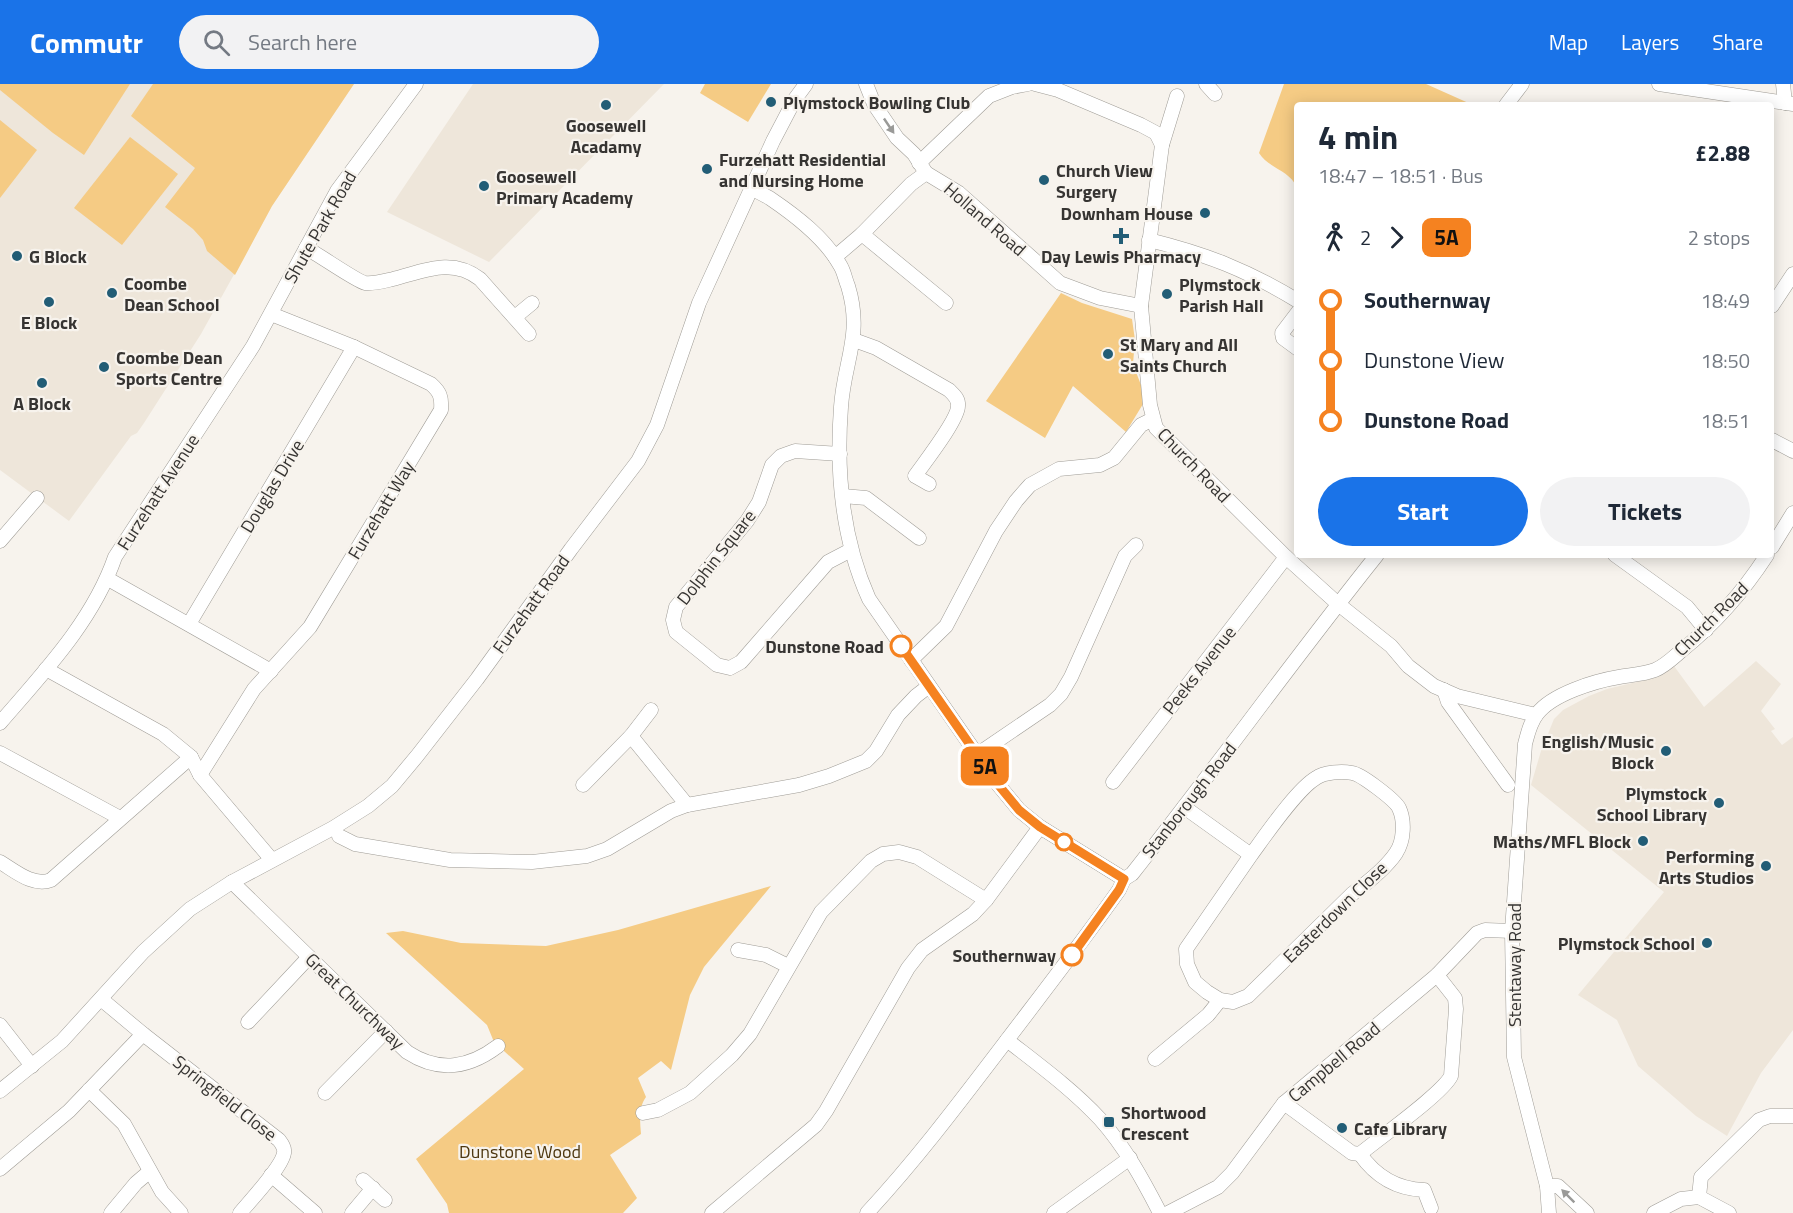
<!DOCTYPE html>
<meta charset="utf-8">
<style>
:root{--surface:#fff;--page:#f2f2f3;--text:#1f2937;--muted:#747a83;--accent:#1a73e8}
body{margin:0;font-family:"Titillium Web",sans-serif;background:var(--page);color:var(--text);height:100vh;display:flex;flex-direction:column;font-size:22px;white-space:nowrap}
*{box-sizing:border-box;margin:0}
p{font-size:20px;color:var(--muted)}
.icon{flex:none;width:33px;height:33px;fill:none;stroke:currentColor;stroke-width:2;stroke-linecap:round;stroke-linejoin:round}
.map{position:relative;flex:1;overflow:hidden}
.sheet{position:absolute;left:1294px;top:18px;width:480px;height:456px;display:flex;flex-direction:column;background:var(--surface);border-radius:6px;box-shadow:0 3px 15px #0003}
.sheet>*{flex:none}
.badge{padding:0 12px;border-radius:9px;font-size:21px;line-height:39px}
.map>.badge{position:absolute;translate:-50% -50%;box-shadow:0 0 0 3px #fff}
.legs{display:flex;align-items:center;gap:9px;height:66px;padding:0 24px;font-size:20px}
.legs p{margin-inline-start:auto}
.head{display:flex;align-items:center;justify-content:space-between;height:102px;padding:0 24px}
h1{font-size:33px;font-weight:700;line-height:45px}
.primary-button{display:flex;gap:12px;margin-top:auto;padding:12px 24px}
.primary-button a{flex:1;height:69px;border-radius:36px;background:var(--accent);color:#fff;font-size:24px;font-weight:700;line-height:69px;text-align:center}
.primary-button a+a{background:var(--page);color:var(--text)}
ul{padding:0 24px;list-style:none}
li{display:flex;align-items:center;gap:21px;height:60px;font-size:22px}
li i{display:grid;place-items:center;width:9px;height:100%;margin:0 8px;background:currentColor}
li i::after{content:'';width:15px;height:15px;margin:-8px;border:4px solid;border-radius:50%;background:var(--surface)}
li p{margin-inline-start:auto}
li:first-child i{background:linear-gradient(#0000 50%,currentColor 0)}
li:last-child i{background:linear-gradient(currentColor 50%,#0000 0)}
header{display:flex;align-items:center;gap:36px;box-sizing:border-box;height:84px;padding:0 30px;background:var(--accent);color:#fff}
header strong{font-size:28px}
nav{display:flex;gap:33px;margin-inline-start:auto;font-size:21px}
.search{width:420px;height:54px;background:var(--page);display:flex;align-items:center;gap:15px;box-sizing:border-box;padding:0 21px;border-radius:33px;color:var(--muted);font-size:22px}
.map>svg:first-child{display:block}
.built{fill:#eee6da}
.green{fill:#f5cb84}
.lines{fill:none;stroke-linecap:round;stroke-linejoin:round}
.minor-casing{stroke:#9f9c96;stroke-width:15}
.minor{stroke:#fff;stroke-width:14}
.oneway{fill:#9a9a98}
.line-1-casing{stroke:#fff;stroke-width:14}
.line-1{stroke:#f58220;stroke-width:9}
.poi-dot{fill:#225d76;stroke:#f7f3ed;stroke-width:2}
.stop-1-dot{fill:#fff;stroke:#f58220;stroke-width:3}
.labels{text-anchor:middle;dominant-baseline:central;stroke-width:4.5;stroke-linejoin:round;paint-order:stroke}
.poi-label{font-size:18px;font-weight:bold;fill:#363432;stroke:#f7f3ed;text-anchor:start}
.street-label{font-size:18px;fill:#363432;stroke:#f7f3ed}
.stop-label{font-size:18px;font-weight:bold;fill:#363432;stroke:#f7f3ed;text-anchor:end}
.park-label{font-size:18px;fill:#4e3810;stroke:#f7f3ed}
</style>
<header>
<strong>Commutr</strong>
<div class="search"><svg class="icon" aria-label="search" viewBox="0 0 24 24"><circle cx="10" cy="10" r="6"/><path d="M15 15l6 6"/></svg>Search here</div>
<nav><a>Map</a><a>Layers</a><a>Share</a></nav>
</header>
<div class="map">
<svg width="1793" height="1129" viewBox="0 0 1793 1129">
<rect width="100%" height="100%" fill="#f7f3ed"/>
<g class="built">
<path d="M0 0H354L272 122 201 250 144 339 137 349 131 352 69 437 0 386Z"/>
<path d="M473 0H664L489 178 387 128Z"/>
<path d="M1756 577 1781 600 1761 627 1775 645 1771 647 1782 661 1793 653V946L1761 989 1727 1052 1696 1032 1638 982 1617 936 1578 911 1664 808 1531 701 1541 667 1554 635 1563 626 1589 612 1607 605 1658 593 1674 582 1704 623Z"/>
</g>
<g class="green">
<path d="M0 0H130L84 71 53 49 0 6Z"/>
<path d="M153 0H354L272 122 235 191 207 167 203 156 193 145 165 123 195 84 131 32Z"/>
<path d="M705 0H771L748 38 700 9Z"/>
<path d="M1284 0H1426L1473 21H1298L1297 104C1290 86 1269 85 1259 69Z"/>
<path d="M0 36 37 66 0 114Z"/>
<path d="M130 53 178 90 122 161 74 124Z"/>
<path d="M1061 209 1082 219 1132 235 1135 256 1133 280 1144 309 1143 320 1126 348 1073 302 1045 354 986 317Z"/>
<path d="M771 802 704 883 690 911 671 986 661 977 638 994 646 1013C638 1024 640 1037 641 1050L610 1071 637 1114 623 1129H449L447 1120 416 1075 524 985 494 958 487 941 386 849 403 847 461 859 546 862 618 846Z"/>
</g>
<g class="lines">
<defs>
<g id="minor">
<path d="M866 0 874 20 897 54 914 70 926 89 959 109 1060 199 1100 214 1141 222"/>
<path d="M1035 0 1058 6 1141 41 1156 49 1162 61"/>
<path d="M1206 0 1215 10"/>
<path d="M1659 0 1793 20"/>
<path d="M1783 0 1785 19"/>
<path d="M1177 12 1162 61 1141 222 1150 321 1156 344 1286 473 1337 519 1391 562 1408 582 1434 602 1457 612 1536 631"/>
<path d="M1506 21 1522 0"/>
<path d="M919 79 989 12 1012 3 1028 0"/>
<path d="M751 104C758 108 765 111 771 115 796 132 825 154 840 181 844 187 845 195 848 202 863 251 844 277 841 323 836 389 842 455 869 515L996 698 1019 726 1040 743 1124 795"/>
<path d="M862 150 946 219"/>
<path d="M1149 156C1206 170 1247 186 1298 217"/>
<path d="M306 164C318 170 356 197 365 199 374 200 384 197 393 195 424 187 452 173 480 195L529 250"/>
<path d="M835 173 862 150 911 100 926 89"/>
<path d="M1772 222 1793 190"/>
<path d="M1298 228 1282 249 1283 254 1298 265"/>
<path d="M515 233 532 219"/>
<path d="M854 256 876 264 949 306C954 311 959 315 958 322 958 336 924 379 915 392L929 400"/>
<path d="M1772 356 1793 367"/>
<path d="M840 370 795 367 781 372 772 381 759 418 747 437 676 523 673 536 676 548 717 581 730 584 741 578 828 478 851 466"/>
<path d="M843 412 866 414 919 454"/>
<path d="M0 457 37 414"/>
<path d="M1772 463 1793 429"/>
<path d="M1615 471 1687 523 1706 546"/>
<path d="M108 495 271 587"/>
<path d="M189 540 354 263"/>
<path d="M911 576 946 542 996 447 1016 417 1030 401 1059 385 1100 381 1114 374 1141 341 1153 335"/>
<path d="M46 585 163 650 191 673 200 691 272 776"/>
<path d="M1444 606 1448 618 1508 701"/>
<path d="M0 639C43 589 93 537 115 473L253 262 337 107 416 0"/>
<path d="M631 652 687 721"/>
<path d="M0 669 120 734"/>
<path d="M978 670 1050 621 1061 610 1071 593 1125 472 1136 461"/>
<path d="M200 691 254 605 310 543 441 326C442 313 440 308 431 300L354 263 271 230"/>
<path d="M1113 698 1286 473"/>
<path d="M583 701 631 652 651 626"/>
<path d="M1184 723 1251 771C1265 752 1297 705 1316 694 1324 688 1342 687 1352 689 1361 690 1395 716 1399 724 1405 737 1404 757 1396 769 1386 784 1367 799 1352 810L1248 912 1233 918 1220 916 1207 908 1195 898 1187 880 1186 865 1251 771"/>
<path d="M339 752 355 760 450 776 532 778 587 772 607 765 671 727 687 721 799 701 829 692 866 677 876 667 898 631 916 612 929 602"/>
<path d="M0 778C15 787 33 803 51 796L191 673"/>
<path d="M232 798 407 968C439 989 469 984 498 962"/>
<path d="M738 866 766 871 788 882"/>
<path d="M101 915 143 950 279 1056C282 1060 285 1064 284 1069 282 1083 250 1117 240 1129"/>
<path d="M248 938 309 873"/>
<path d="M0 941 32 982"/>
<path d="M1007 956C1039 981 1072 1005 1100 1035 1125 1063 1143 1096 1160 1129"/>
<path d="M1155 975 1208 931 1220 916"/>
<path d="M89 1006 124 1040 162 1108 181 1129"/>
<path d="M0 1007 62 957 143 868 190 825 232 798 333 744 368 722 392 702 417 672 477 595 571 465 638 377 657 341 699 219 773 57 795 15 806 0"/>
<path d="M325 1009 386 947"/>
<path d="M1284 1019 1352 1069 1360 1070"/>
<path d="M643 1029 658 1026 690 1009 732 971 750 950 821 828 871 777 883 770 899 768 917 773 986 816"/>
<path d="M1360 1070C1379 1054 1442 1010 1451 992L1456 925 1455 914 1437 891"/>
<path d="M1360 1070C1376 1093 1397 1105 1424 1106L1431 1124"/>
<path d="M0 1085 69 1027 143 950"/>
<path d="M271 1091 315 1129"/>
<path d="M363 1096 385 1116"/>
<path d="M1547 1102H1558L1587 1129"/>
<path d="M1699 1113 1701 1093 1759 1036 1770 1032H1793"/>
<path d="M1699 1113 1729 1129"/>
<path d="M111 1129 136 1099 149 1088"/>
<path d="M352 1129 373 1104"/>
<path d="M712 1129 816 1041 826 1027 908 884 922 866 973 830 986 816 1040 743"/>
<path d="M867 1129C918 1074 962 1015 1007 956 1045 906 1083 857 1119 806L1124 795 1132 790C1215 685 1293 576 1377 471"/>
<path d="M1054 1129 1130 1074"/>
<path d="M1168 1129 1218 1103 1232 1089 1284 1019 1437 891 1477 849 1485 846 1512 847"/>
<path d="M1549 1129 1547 1102 1514 973 1512 847 1525 660C1528 649 1530 639 1537 630 1552 610 1595 597 1619 593 1631 591 1645 590 1655 586 1665 582 1674 573 1681 567 1716 539 1743 508 1767 471"/>
<path d="M1654 1129 1681 1115 1699 1113"/>
</g>
</defs>
<use href="#minor" class="minor-casing"/>
<use href="#minor" class="minor"/>
</g>
<defs><path id="oneway-solid" d="M-6-.8H1V-3.2L6.5 0L1 3.2V.8H-6Z" transform="scale(1.5)"/></defs>
<g class="oneway">
<use href="#oneway-solid" transform="translate(889 42) rotate(56)"/>
<use href="#oneway-solid" transform="translate(1568 1112) rotate(-135)"/>
</g>
<g class="lines">
<defs>
<path id="line-1" d="M901 562 996 698 1019 726 1040 743 1124 795 1119 806 1072 871"/>
</defs>
<use href="#line-1" class="line-1-casing"/>
<use href="#line-1" class="line-1"/>
</g>
<g class="poi-dot">
<circle cx="771" cy="18" r="6"/>
<circle cx="606" cy="21" r="6"/>
<circle cx="707" cy="85" r="6"/>
<circle cx="1044" cy="96" r="6"/>
<circle cx="484" cy="102" r="6"/>
<circle cx="1205" cy="129" r="6"/>
<path d="M1118 143h6v6h6v6h-6v6h-6v-6h-6v-6h6z"/>
<circle cx="17" cy="172" r="6"/>
<circle cx="112" cy="209" r="6"/>
<circle cx="1167" cy="210" r="6"/>
<circle cx="49" cy="218" r="6"/>
<circle cx="1108" cy="270" r="6"/>
<circle cx="104" cy="283" r="6"/>
<circle cx="42" cy="299" r="6"/>
<circle cx="1666" cy="667" r="6"/>
<circle cx="1719" cy="719" r="6"/>
<circle cx="1643" cy="757" r="6"/>
<circle cx="1766" cy="782" r="6"/>
<circle cx="1707" cy="859" r="6"/>
<rect x="1103" y="1032" width="12" height="12" rx="3"/>
<circle cx="1342" cy="1044" r="6"/>
</g>
<g class="stop-1-dot">
<circle cx="901" cy="562" r="10"/>
<circle cx="1064" cy="758" r="8"/>
<circle cx="1072" cy="871" r="10"/>
</g>
<g class="labels">
<g class="poi-label">
<text x="783" y="18">Plymstock Bowling Club</text>
<text x="606" y="41" text-anchor="middle">Goosewell<tspan x="606" dy="21">Acadamy</tspan></text>
<text x="719" y="75">Furzehatt Residential<tspan x="719" dy="21">and Nursing Home</tspan></text>
<text x="1056" y="86">Church View<tspan x="1056" dy="21">Surgery</tspan></text>
<text x="496" y="92">Goosewell<tspan x="496" dy="21">Primary Academy</tspan></text>
<text x="1193" y="129" text-anchor="end">Downham House</text>
<text x="29" y="172">G Block</text>
<text x="1121" y="172" text-anchor="middle">Day Lewis Pharmacy</text>
<text x="124" y="199">Coombe<tspan x="124" dy="21">Dean School</tspan></text>
<text x="1179" y="200">Plymstock<tspan x="1179" dy="21">Parish Hall</tspan></text>
<text x="49" y="238" text-anchor="middle">E Block</text>
<text x="1120" y="260">St Mary and All<tspan x="1120" dy="21">Saints Church</tspan></text>
<text x="116" y="273">Coombe Dean<tspan x="116" dy="21">Sports Centre</tspan></text>
<text x="42" y="319" text-anchor="middle">A Block</text>
<text x="1654" y="657" text-anchor="end">English/Music<tspan x="1654" dy="21">Block</tspan></text>
<text x="1707" y="709" text-anchor="end">Plymstock<tspan x="1707" dy="21">School Library</tspan></text>
<text x="1631" y="757" text-anchor="end">Maths/MFL Block</text>
<text x="1754" y="772" text-anchor="end">Performing<tspan x="1754" dy="21">Arts Studios</tspan></text>
<text x="1695" y="859" text-anchor="end">Plymstock School</text>
<text x="1121" y="1028">Shortwood<tspan x="1121" dy="21">Crescent</tspan></text>
<text x="1354" y="1044">Cafe Library</text>
</g>
<g class="street-label">
<text transform="translate(985 135) rotate(41)">Holland Road</text>
<text transform="translate(320 143) rotate(-60)">Shute Park Road</text>
<text transform="translate(1194 381) rotate(46)">Church Road</text>
<text transform="translate(272 402) rotate(-59)">Douglas Drive</text>
<text transform="translate(158 408) rotate(-57)">Furzehatt Avenue</text>
<text transform="translate(381 426) rotate(-59)">Furzehatt Way</text>
<text transform="translate(716 473) rotate(-52)">Dolphin Square</text>
<text transform="translate(531 520) rotate(-54)">Furzehatt Road</text>
<text transform="translate(1711 535) rotate(-45)">Church Road</text>
<text transform="translate(1199 586) rotate(-52)">Peeks Avenue</text>
<text transform="translate(1189 716) rotate(-52)">Stanborough Road</text>
<text transform="translate(1335 828) rotate(-44)">Easterdown Close</text>
<text transform="translate(1514 881) rotate(-90)">Stentaway Road</text>
<text transform="translate(355 917) rotate(44)">Great Churchway</text>
<text transform="translate(1334 978) rotate(-40)">Campbell Road</text>
<text transform="translate(225 1014) rotate(38)">Springfield Close</text>
</g>
<g class="stop-label">
<text x="884" y="562">Dunstone Road</text>
<text x="1056" y="871">Southernway</text>
</g>
<g class="park-label">
<text x="520" y="1067">Dunstone Wood</text>
</g>
</g>
</svg>
<b class="badge" style="left:985px;top:682px;background:#f58220;color:#111">5A</b>
<section class="sheet">
<div class="head"><div><h1>4 min</h1><p>18:47 – 18:51 · Bus</p></div><b>£2.88</b></div>
<div class="legs"><svg class="icon" aria-label="walk" viewBox="0 0 24 24"><circle cx="13" cy="4" r="2"/><path d="M13 8l-2 6 4 7M11 14l-3 7M7 12l3-4h3l4 4"/></svg>2<svg class="icon" aria-label="forward" viewBox="0 0 24 24"><path d="M9 5l7 7-7 7"/></svg><b class="badge" style="background:#f58220;color:#111">5A</b><p>2 stops</p></div>
<ul>
<li><i style="color:#f58220"></i><b>Southernway</b><p>18:49</p></li>
<li><i style="color:#f58220"></i><span>Dunstone View</span><p>18:50</p></li>
<li><i style="color:#f58220"></i><b>Dunstone Road</b><p>18:51</p></li>
</ul>
<div class="primary-button"><a>Start</a><a>Tickets</a></div>
</section>
</div>
